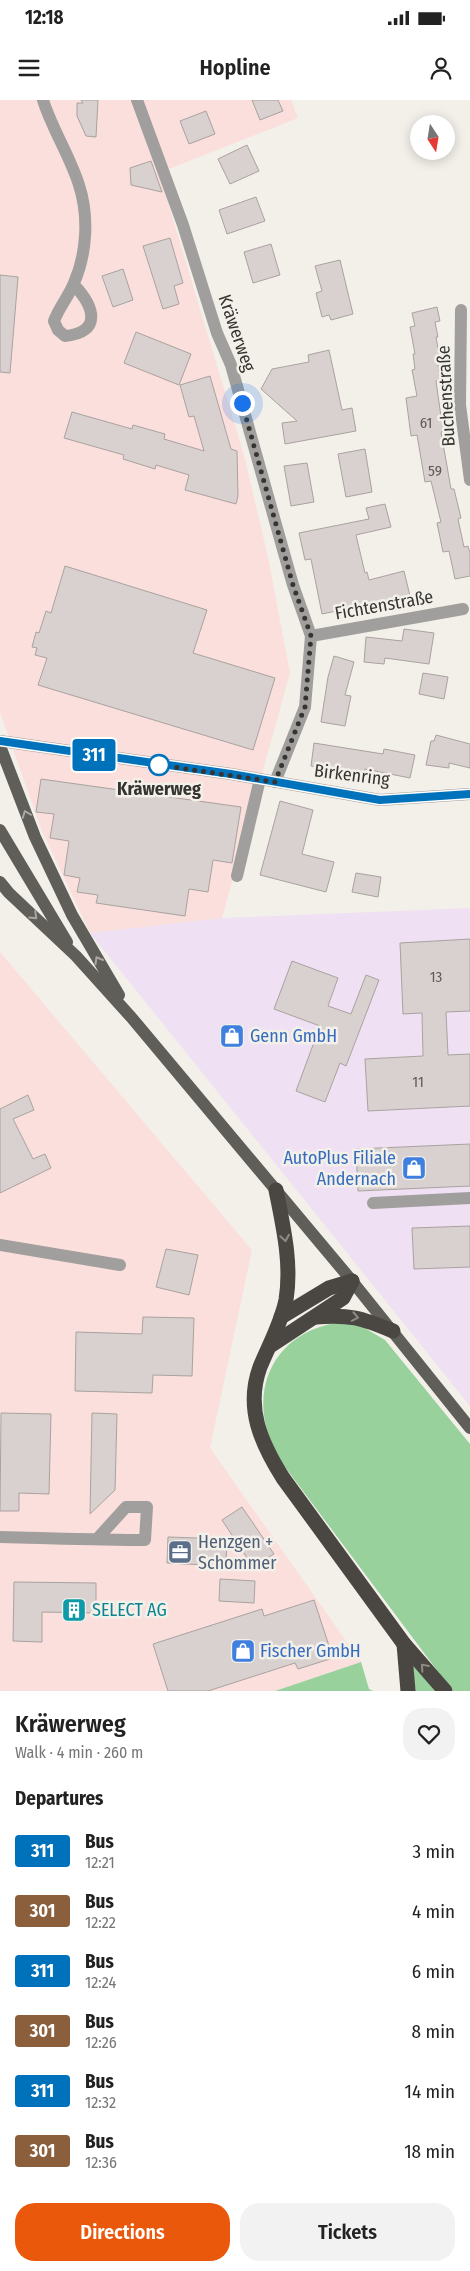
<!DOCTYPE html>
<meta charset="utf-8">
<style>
:root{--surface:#fff;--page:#f2f2f2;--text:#222;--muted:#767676;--accent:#ea580c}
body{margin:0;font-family:"Fira Sans Condensed",sans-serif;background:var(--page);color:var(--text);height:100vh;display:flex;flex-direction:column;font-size:19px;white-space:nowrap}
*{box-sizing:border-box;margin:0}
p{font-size:16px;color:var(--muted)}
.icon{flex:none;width:28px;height:28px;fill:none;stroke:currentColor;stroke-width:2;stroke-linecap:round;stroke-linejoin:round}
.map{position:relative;height:1591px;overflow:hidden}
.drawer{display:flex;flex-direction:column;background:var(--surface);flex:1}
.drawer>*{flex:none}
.badge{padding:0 10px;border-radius:4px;font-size:18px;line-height:32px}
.needle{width:32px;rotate:168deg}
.controls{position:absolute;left:410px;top:15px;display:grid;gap:10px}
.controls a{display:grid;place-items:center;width:45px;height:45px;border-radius:50%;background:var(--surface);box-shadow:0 2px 12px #0003;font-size:25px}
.you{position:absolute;width:25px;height:25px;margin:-12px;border:4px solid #fff;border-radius:50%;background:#1a73e8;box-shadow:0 0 0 8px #1a73e833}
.map>.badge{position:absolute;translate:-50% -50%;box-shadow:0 0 0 2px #fff}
h2{padding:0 15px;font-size:19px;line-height:45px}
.round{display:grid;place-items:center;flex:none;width:52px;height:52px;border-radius:20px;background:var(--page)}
.head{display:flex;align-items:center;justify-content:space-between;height:85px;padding:0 15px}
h1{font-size:24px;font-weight:600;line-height:38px}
.button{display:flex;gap:10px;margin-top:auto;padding:10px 15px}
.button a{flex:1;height:58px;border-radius:20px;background:var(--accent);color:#fff;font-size:20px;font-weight:600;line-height:58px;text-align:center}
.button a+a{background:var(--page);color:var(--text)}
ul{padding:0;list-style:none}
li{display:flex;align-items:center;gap:15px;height:60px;padding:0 15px}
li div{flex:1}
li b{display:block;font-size:19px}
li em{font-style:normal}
li .badge{min-width:55px;font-weight:700;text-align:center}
.status{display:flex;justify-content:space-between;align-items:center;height:35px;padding:0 25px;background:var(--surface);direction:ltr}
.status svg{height:14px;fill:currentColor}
header{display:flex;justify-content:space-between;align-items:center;height:65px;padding:0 15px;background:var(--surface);font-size:22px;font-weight:600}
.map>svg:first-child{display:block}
.commercial{fill:#efe0f4}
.industrial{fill:#fadfdc}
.green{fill:#98d19c}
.building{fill:#d9d1cf;stroke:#a9a29f}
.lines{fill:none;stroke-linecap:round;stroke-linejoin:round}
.minor{stroke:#a19f9d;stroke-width:12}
.major{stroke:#605e59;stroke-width:12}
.highway{stroke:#4a4742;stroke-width:15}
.oneway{stroke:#aaa7a2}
.oneway2{stroke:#8e8b85}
.line-casing{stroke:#fff;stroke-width:11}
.line{stroke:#0072bc;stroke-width:8}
.walk{stroke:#353431;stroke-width:5;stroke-dasharray:0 9}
.stop-dot{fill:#fff;stroke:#0072bc;stroke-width:2.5}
.labels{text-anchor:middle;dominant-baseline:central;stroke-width:5;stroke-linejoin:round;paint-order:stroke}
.number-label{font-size:15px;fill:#5e5b58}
.street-label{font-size:18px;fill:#353431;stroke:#f3f0ea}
.stop-label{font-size:18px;font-weight:bold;fill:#353431;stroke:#f3f0ea}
.shop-label{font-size:18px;fill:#366cbe;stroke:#f3f0ea;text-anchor:start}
.service-label{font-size:18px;fill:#4e5e75;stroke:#f3f0ea;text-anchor:start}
.culture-label{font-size:18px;fill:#0d838f;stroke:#f3f0ea;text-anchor:start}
</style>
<div class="status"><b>12:18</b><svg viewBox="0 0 49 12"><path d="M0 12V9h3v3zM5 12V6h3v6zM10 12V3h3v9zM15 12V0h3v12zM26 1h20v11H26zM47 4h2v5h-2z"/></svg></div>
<header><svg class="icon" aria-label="menu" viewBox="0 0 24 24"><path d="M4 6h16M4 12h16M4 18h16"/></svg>Hopline<svg class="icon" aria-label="person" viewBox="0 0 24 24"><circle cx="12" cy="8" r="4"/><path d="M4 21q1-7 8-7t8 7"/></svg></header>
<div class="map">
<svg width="470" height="1591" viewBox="0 0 470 1591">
<rect width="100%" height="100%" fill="#f3f0ea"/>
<path class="commercial" d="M470 808V1306L90 833 222 818Z"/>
<g class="industrial">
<path d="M0 0H291L298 18 159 73 244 355 268 457 290 573 222 818 90 833 41 729 0 612Z"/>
<path d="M0 852 252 1150 210 1348 361 1562 275 1591H0Z"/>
</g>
<g class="green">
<path d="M345 1222 363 1227 385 1240 470 1344V1591H453L451 1589 282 1363C279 1356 274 1349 271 1342 247 1282 281 1227 345 1222Z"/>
<path d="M361 1562 369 1589 373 1591H275Z"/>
<path d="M418 1564 439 1591H414L413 1566Z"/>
</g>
<g class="building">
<path d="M81 0H98L96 37 86 36 77 16V3H83Z"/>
<path d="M252 0H278L283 11 260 20Z"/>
<path d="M206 11 215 34 189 44 180 21Z"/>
<path d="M247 45 259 71 230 84 218 59Z"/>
<path d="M151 61 162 92 131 85 130 68Z"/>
<path d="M256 97 265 121 227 134 219 110Z"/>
<path d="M170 138 183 183 174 186 179 204 163 209 143 146Z"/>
<path d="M271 144 280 175 253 183 244 152Z"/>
<path d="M340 160 353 214 331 220 329 215 322 217 316 193 322 191 315 166Z"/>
<path d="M123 169 133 200 113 207 102 176Z"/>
<path d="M0 175 18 177 10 273 0 272Z"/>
<path d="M437 207 440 221 435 222 438 237H436L441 265H438L440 280 436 281 443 331 441 332 451 389H454L461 418 458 419 464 447 468 446 470 453V476L455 479 449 451 443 452 437 423 441 422 431 381 425 382 417 335 411 336 406 298 417 296 412 270 415 269 413 254H415L410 227 415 226 412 213Z"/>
<path d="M136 232 191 254 179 285 124 263Z"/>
<path d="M329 250 342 310 352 308 356 331 285 344 282 323 297 321 261 289 272 269 309 262 308 255Z"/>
<path d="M210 276 231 349 237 351 238 396 236 404 185 390 189 375 156 365 155 369 123 359 124 355 64 338 72 312 132 329 133 325 165 334 164 339 204 351 194 316 189 317 180 285Z"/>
<path d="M365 349 372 392 346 397 338 354Z"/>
<path d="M307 363 314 402 291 406 284 366Z"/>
<path d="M385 404 391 427 356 435 365 473 367 472 369 480 404 471 410 496 322 514 311 459 305 460 299 433 369 419 366 408Z"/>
<path d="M65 466 207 510 193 553 275 578 253 650 38 585 47 558 35 555 37 548 32 547 36 532 39 533 46 511 51 513Z"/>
<path d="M404 529 434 533 429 564 385 558 384 564 364 562 366 537 402 541Z"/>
<path d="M334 556 354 562 345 595 351 596 345 626 321 622 328 577Z"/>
<path d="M423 573 448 577 444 599 419 594Z"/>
<path d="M436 635 470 644V668L449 663V668L426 665 431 641H434Z"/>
<path d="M314 643 383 654 384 649 415 655 410 678 365 669 364 674 311 666Z"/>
<path d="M41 679 241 707 232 763 213 760 208 792 189 789 185 816 96 803 98 795 77 792 80 778 64 775 69 741 50 738 54 714 36 712Z"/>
<path d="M280 701 313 710 302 754 334 762 326 792 260 775Z"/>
<path d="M356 773 381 777 378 797 352 792Z"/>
<path d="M470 839V911L446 912 448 955 470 954V1006L368 1011 365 959 423 956 422 913 403 914 400 843Z"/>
<path d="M292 861 338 878 328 906 351 914 366 875 379 880 346 966 340 963 325 1002 296 991 320 926 274 909Z"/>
<path d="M28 995 34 1010 13 1019 33 1059 45 1054 51 1068 0 1093V1009Z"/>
<path d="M470 1044V1086L358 1091 356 1049Z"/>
<path d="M470 1126V1167L414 1169 412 1128Z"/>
<path d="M166 1149 198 1155 189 1195 156 1187Z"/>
<path d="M143 1217 194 1218 192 1276 153 1275 152 1293 75 1291 76 1232 142 1234Z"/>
<path d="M1 1313 51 1314 49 1394 19 1393V1411H0Z"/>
<path d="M92 1313 117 1314 115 1390 90 1414Z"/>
<path d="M242 1407 274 1454 253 1467 222 1420Z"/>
<path d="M168 1437 227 1439 226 1466 167 1463Z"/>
<path d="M220 1479 255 1481 254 1503 219 1501Z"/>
<path d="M14 1482 96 1483V1513L42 1512V1542L13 1541Z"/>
<path d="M314 1500 333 1558 298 1569 295 1563 208 1591H168L153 1544 262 1509 264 1516Z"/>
</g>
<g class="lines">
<g class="minor">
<path d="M43 0C52 29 70 56 79 85 89 116 87 153 74 183 69 196 59 207 54 221L58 230 65 236C103 232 94 206 74 185"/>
<path d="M137 0 183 125 217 233 231 265 293 485 311 536 305 607 275 682"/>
<path d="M461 210 460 305 470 380"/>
<path d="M311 536 463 509"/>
<path d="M0 641 231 674 380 700 470 694"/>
<path d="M237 776 260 679"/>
<path d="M373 1103 470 1098"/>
<path d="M0 1145 120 1165"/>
<path d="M0 1437C48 1438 97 1440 145 1440L147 1407H126L97 1439"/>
</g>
<g class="major">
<path d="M0 646 35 737 72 815 119 895"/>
<path d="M0 730 67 842"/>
<path d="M0 782 9 793 76 856 131 917 352 1181 470 1328"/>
</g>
<g class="highway">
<path d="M276 1090C283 1126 292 1163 286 1200 281 1224 269 1245 260 1267 245 1308 261 1343 283 1378L404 1544 445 1591"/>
<path d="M281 1217 329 1188 352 1181"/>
<path d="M316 1217C349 1214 362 1218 393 1231"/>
<path d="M270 1246 343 1198 352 1181"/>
<path d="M404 1544 408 1591"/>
</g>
</g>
<defs><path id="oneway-chevron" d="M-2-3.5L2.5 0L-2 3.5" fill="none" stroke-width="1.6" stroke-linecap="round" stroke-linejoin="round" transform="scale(1.25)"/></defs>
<g class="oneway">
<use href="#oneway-chevron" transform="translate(26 714) rotate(-111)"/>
<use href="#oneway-chevron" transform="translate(34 816) rotate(43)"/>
<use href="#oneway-chevron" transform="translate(98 860) rotate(-120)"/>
</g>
<g class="oneway2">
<use href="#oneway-chevron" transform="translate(285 1138) rotate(81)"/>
<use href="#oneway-chevron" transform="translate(355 1217) rotate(11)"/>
<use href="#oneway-chevron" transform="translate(424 1567) rotate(-131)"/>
</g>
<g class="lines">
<defs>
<path id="line" d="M0 641 231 674 380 700 470 694"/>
</defs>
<use href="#line" class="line-casing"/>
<use href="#line" class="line"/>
<path class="walk" d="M159 665 275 682 305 607 311 536 293 485 242 303"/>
</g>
<defs>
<symbol id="shop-square" viewBox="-11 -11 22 22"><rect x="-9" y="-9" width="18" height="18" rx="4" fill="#3f7fe0" stroke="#f3f0ea"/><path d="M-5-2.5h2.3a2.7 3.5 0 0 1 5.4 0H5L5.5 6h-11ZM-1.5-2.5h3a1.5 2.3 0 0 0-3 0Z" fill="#fff"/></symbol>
<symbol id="office-square" viewBox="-11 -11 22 22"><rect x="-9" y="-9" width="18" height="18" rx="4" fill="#5c6f8a" stroke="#f3f0ea"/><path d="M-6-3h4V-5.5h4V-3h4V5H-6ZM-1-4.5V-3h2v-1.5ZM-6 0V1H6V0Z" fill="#fff"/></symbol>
<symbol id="building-square" viewBox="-11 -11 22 22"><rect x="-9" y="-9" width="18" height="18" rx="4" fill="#0f9aa8" stroke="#f3f0ea"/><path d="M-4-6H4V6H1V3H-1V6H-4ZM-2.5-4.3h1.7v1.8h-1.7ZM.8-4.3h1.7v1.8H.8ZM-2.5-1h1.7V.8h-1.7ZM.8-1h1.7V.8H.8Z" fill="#fff"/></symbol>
</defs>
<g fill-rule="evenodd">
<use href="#shop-square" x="218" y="922" width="28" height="28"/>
<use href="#shop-square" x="400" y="1054" width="28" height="28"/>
<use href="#office-square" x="166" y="1438" width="28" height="28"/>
<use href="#building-square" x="60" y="1496" width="28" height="28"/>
<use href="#shop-square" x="229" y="1537" width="28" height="28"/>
</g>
<circle class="stop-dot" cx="159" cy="665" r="10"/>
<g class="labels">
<g class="number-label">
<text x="426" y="323">61</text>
<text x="435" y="371">59</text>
<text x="436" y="877">13</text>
<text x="418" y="982">11</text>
</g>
<g class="street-label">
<text transform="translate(237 233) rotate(71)">Kräwerweg</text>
<text transform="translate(446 296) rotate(-93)">Buchenstraße</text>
<text transform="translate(384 505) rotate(-10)">Fichtenstraße</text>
<text transform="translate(352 675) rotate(7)">Birkenring</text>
</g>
<g class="stop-label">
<text x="159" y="689">Kräwerweg</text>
</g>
<g class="shop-label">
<text x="250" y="936">Genn GmbH</text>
<text x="396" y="1058" text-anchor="end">AutoPlus Filiale<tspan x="396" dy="21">Andernach</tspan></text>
<text x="260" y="1551">Fischer GmbH</text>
</g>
<g class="service-label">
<text x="198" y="1442">Henzgen +<tspan x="198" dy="21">Schommer</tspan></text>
</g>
<g class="culture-label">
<text x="92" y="1510">SELECT AG</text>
</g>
</g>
</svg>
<div class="controls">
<a><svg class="needle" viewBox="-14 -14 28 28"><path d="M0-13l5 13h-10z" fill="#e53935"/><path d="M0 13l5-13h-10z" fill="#767676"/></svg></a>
</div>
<div class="you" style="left:242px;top:303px"></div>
<b class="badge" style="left:94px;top:655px;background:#0072bc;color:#fff">311</b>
</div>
<section class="drawer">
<div class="head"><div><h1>Kräwerweg</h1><p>Walk · 4 min · 260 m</p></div><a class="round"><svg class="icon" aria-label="heart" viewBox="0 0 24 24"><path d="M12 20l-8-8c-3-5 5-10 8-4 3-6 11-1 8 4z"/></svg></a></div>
<h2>Departures</h2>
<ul>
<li><span class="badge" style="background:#0072bc;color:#fff">311</span><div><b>Bus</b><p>12:21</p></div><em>3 min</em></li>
<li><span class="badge" style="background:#8b5e3c;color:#fff">301</span><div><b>Bus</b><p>12:22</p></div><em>4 min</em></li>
<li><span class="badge" style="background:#0072bc;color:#fff">311</span><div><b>Bus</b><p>12:24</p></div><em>6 min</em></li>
<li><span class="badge" style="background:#8b5e3c;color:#fff">301</span><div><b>Bus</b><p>12:26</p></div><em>8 min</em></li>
<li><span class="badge" style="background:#0072bc;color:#fff">311</span><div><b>Bus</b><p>12:32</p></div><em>14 min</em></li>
<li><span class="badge" style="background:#8b5e3c;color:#fff">301</span><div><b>Bus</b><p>12:36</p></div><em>18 min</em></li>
</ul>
<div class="button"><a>Directions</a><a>Tickets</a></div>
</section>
